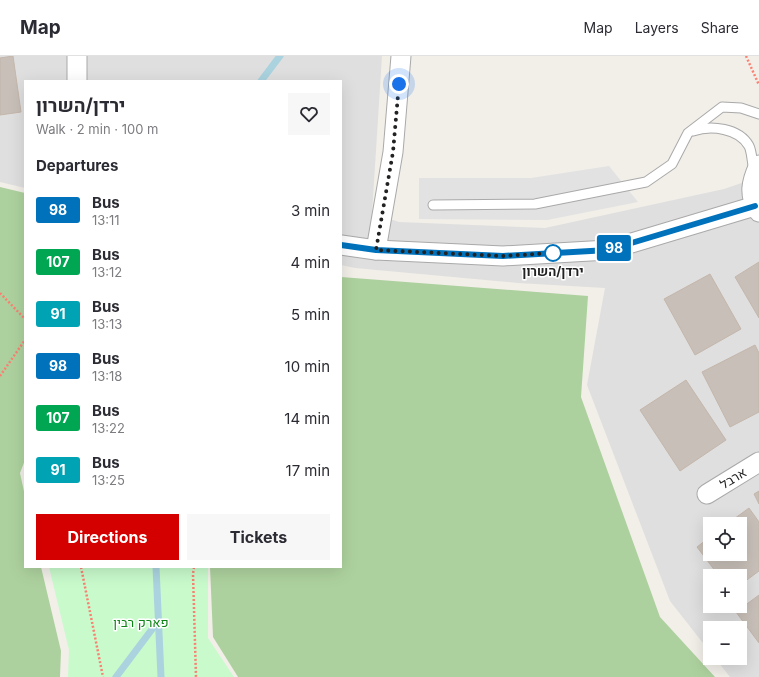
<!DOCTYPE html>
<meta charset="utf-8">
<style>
:root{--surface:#fff;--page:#f7f7f7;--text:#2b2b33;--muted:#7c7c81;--line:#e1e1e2;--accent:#d40000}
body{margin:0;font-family:Inter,Heebo,sans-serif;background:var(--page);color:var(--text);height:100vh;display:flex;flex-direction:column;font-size:15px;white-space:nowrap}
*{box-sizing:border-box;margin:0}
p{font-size:13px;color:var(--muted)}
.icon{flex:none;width:22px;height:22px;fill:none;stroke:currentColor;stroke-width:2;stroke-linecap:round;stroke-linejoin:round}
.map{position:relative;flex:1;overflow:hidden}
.side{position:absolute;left:24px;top:24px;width:318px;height:488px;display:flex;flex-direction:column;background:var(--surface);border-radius:0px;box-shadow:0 4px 16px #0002}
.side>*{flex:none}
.badge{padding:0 8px;border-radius:3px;font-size:14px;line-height:26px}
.buttons{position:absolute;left:703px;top:461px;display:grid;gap:8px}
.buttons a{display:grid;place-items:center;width:44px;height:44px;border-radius:0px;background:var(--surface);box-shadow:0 4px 16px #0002;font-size:20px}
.you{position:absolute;width:20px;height:20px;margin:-10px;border:3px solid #fff;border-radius:50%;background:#1a73e8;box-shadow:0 0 0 6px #1a73e833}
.map>.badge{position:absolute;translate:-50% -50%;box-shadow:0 0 0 2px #fff}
h2{padding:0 12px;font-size:15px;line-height:36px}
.round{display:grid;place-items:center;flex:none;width:42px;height:42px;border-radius:0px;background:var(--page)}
.summary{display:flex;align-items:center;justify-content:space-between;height:68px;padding:0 12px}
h1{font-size:19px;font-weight:700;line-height:30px}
.primary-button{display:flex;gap:8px;margin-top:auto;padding:8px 12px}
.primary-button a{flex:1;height:46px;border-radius:0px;background:var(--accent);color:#fff;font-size:16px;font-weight:700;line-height:46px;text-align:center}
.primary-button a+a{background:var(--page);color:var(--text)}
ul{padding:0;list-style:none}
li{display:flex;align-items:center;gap:12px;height:52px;padding:0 12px}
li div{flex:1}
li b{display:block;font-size:15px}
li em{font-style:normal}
li .badge{min-width:44px;font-weight:700;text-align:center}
header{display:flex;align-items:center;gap:24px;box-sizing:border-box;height:56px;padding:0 20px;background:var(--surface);border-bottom:1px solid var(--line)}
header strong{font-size:19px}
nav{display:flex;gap:22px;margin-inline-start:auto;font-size:14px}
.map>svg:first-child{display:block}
.residential{fill:#e0dfdf;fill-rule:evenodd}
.forest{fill:#add19e}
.park{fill:#c8facc}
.parking{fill:#e2e2e2}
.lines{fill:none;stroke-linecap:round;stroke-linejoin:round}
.stream{stroke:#aad3df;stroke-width:7}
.building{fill:#c7bfb8;stroke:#c4b6ab}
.service-casing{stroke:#a9a9a9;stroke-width:11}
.minor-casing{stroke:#a9a9a9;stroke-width:21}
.path{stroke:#fa8072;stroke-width:2.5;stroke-dasharray:2 2;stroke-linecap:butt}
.service{stroke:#fff;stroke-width:9}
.minor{stroke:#fff;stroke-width:19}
.line-casing{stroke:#fff;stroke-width:9}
.line{stroke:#0072bc;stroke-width:6}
.walk{stroke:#222;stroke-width:4;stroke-dasharray:0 7.2}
.stop-dot{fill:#fff;stroke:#0072bc;stroke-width:2}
.labels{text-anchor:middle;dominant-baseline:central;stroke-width:3;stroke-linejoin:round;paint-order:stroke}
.stop-label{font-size:13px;font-weight:bold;fill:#222;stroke:#fff}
.street-label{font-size:13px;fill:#222;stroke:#fff}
.park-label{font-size:13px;fill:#0c8416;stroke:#fff}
</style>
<header>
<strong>Map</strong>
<nav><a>Map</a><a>Layers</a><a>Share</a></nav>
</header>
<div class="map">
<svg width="759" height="621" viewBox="0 0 759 621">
<rect width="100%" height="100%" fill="#f2efe9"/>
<path class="residential" d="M0 0H382L372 157 399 166 545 172 724 133 759 121V621H730L715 602H740V572H710V596L670 545 587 329 605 232 518 227 355 212 341 209V25H25V132L0 126ZM710 468H740V498H710ZM710 520H740V550H710Z"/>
<g class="forest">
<path d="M0 131 25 137V404L20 417 25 440V511H41L61 595 60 621H0Z"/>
<path d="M341 221 588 240 581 341 660 561 715 621H238L213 581 210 511H341Z"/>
</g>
<path class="park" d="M49 511H208V582L234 621H68L69 594Z"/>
<path class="parking" d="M609 110 638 146 547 164 419 163V122H531Z"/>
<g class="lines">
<g class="stream">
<path d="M261 25 280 0"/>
<path d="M156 511 161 621"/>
<path d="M116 621 159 564"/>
</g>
</g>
<g class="building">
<path d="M13 0 21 56 0 59V2Z"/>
<path d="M759 206V262L735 221Z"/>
<path d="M710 218 741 273 695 299 664 243Z"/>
<path d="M755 289 759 297V356L730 371 702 316Z"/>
<path d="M686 324 726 384 680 415 640 354Z"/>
<path d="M759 435V448L754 438Z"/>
<path d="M749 452 759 466V515L740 529V520H719L697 491 710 481V498H740V468H727Z"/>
<path d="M759 539V587L736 556Z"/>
</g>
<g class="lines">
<defs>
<g id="service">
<path d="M693 75C711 69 739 72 749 90 752 96 752 107 754 114"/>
<path d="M433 149 535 148 646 126 672 108 688 77 722 51 741 52 759 58"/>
</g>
<g id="minor">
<path d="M77 0V25"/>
<path d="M759 109C751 126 748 139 759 156"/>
<path d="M341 189 376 194 503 200 608 194 755 150"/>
<path d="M376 194 393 96 401 0"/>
<path d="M707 438 759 406"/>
</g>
</defs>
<use href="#service" class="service-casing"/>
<use href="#minor" class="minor-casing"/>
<g class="path">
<path d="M746 0 759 29"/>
<path d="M0 237 25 263"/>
<path d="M0 320 25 284"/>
<path d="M81 511 103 621"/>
<path d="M194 511 193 518 196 621"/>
</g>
<use href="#service" class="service"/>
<use href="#minor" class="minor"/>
</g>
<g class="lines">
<defs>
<path id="line" d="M341 189 376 194 503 200 608 194 755 150"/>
</defs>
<use href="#line" class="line-casing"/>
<use href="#line" class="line"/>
<path class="walk" d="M399 28 393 96 376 194 503 200 553 197"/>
</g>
<circle class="stop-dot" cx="553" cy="197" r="8"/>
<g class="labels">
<g class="stop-label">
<text x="553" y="215">ירדן/השרון</text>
</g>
<g class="street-label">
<text transform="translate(733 422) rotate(-31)">ארבל</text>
</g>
<g class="park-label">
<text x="141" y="566">פארק רבין</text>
</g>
</g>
</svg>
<div class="buttons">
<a><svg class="icon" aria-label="locate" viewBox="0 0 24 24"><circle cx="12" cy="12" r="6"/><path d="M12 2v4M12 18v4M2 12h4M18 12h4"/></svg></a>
<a>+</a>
<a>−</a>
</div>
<div class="you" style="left:399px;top:28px"></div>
<b class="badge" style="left:614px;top:192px;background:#0072bc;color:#fff">98</b>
<section class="side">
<div class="summary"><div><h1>ירדן/השרון</h1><p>Walk · 2 min · 100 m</p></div><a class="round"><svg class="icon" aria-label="heart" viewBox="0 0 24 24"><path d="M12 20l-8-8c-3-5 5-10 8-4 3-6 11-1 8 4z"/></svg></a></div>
<h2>Departures</h2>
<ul>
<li><span class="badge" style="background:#0072bc;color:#fff">98</span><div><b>Bus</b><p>13:11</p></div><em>3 min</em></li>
<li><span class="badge" style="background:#00a651;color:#fff">107</span><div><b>Bus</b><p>13:12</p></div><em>4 min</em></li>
<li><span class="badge" style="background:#00a3b4;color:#fff">91</span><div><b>Bus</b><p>13:13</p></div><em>5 min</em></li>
<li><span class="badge" style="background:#0072bc;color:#fff">98</span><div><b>Bus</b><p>13:18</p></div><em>10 min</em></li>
<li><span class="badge" style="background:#00a651;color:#fff">107</span><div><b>Bus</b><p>13:22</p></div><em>14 min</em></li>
<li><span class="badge" style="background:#00a3b4;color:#fff">91</span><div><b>Bus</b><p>13:25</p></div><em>17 min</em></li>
</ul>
<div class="primary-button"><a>Directions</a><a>Tickets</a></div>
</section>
</div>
